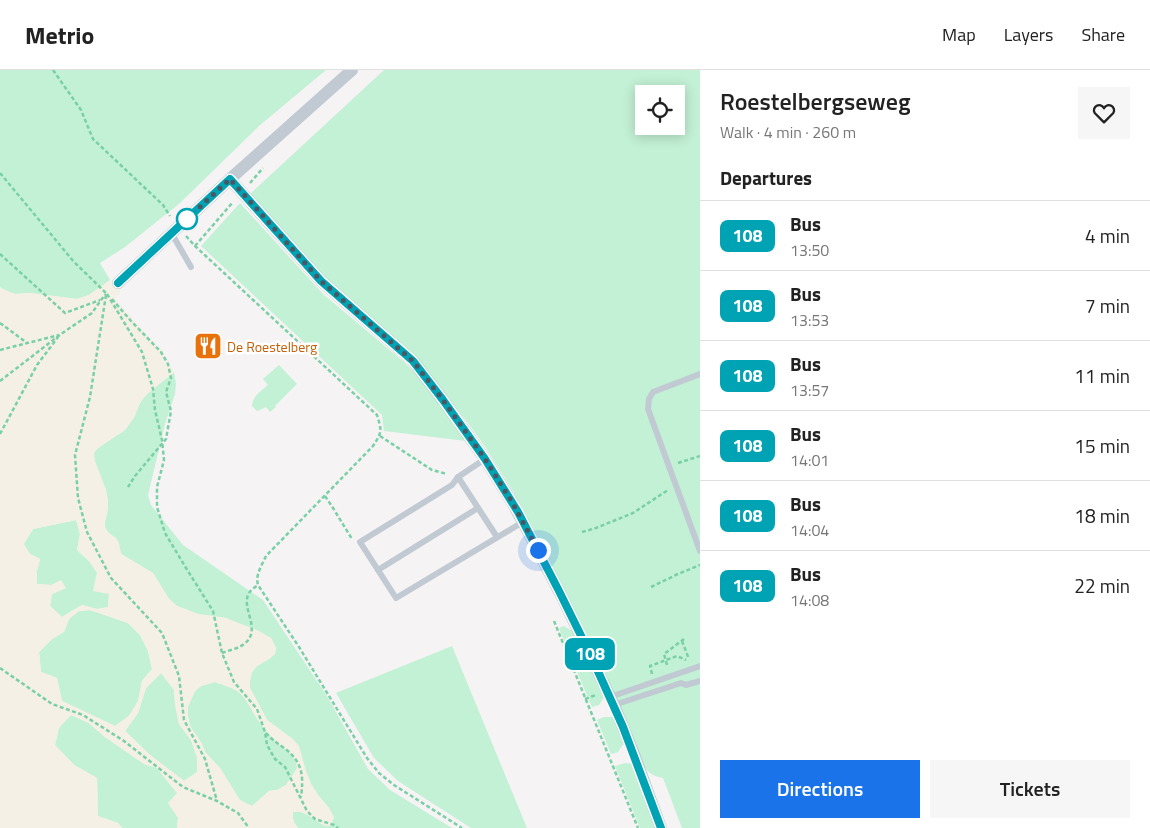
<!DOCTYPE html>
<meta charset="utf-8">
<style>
:root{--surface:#fff;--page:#f6f6f6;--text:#222;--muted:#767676;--line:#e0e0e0;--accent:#1a73e8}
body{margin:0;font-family:"Titillium Web",sans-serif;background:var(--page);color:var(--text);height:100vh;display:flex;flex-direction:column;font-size:19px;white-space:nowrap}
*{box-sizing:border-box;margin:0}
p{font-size:16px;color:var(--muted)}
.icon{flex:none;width:28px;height:28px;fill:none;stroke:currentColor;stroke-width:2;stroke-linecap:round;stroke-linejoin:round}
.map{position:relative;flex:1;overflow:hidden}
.sheet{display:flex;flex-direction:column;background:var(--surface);width:450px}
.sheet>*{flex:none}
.badge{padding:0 10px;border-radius:8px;font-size:18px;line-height:32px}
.controls{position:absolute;left:635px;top:15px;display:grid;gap:10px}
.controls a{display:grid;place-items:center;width:50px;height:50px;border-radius:0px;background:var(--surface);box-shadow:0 2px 12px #0003;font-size:25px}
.you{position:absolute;width:25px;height:25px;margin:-12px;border:4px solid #fff;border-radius:50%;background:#1a73e8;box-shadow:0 0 0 8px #1a73e833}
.map>.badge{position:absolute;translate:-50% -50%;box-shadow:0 0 0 2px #fff}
h2{padding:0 20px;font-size:19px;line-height:45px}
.round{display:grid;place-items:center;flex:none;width:52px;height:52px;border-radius:0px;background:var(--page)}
.head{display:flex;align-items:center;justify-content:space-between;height:85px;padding:0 20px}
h1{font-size:24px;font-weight:600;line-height:38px}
.cta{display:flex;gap:10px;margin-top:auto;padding:10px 20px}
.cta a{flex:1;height:58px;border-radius:0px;background:var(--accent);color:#fff;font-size:20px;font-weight:600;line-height:58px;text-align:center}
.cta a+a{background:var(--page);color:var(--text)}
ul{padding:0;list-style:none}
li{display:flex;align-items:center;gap:15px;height:70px;padding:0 20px;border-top:1px solid var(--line)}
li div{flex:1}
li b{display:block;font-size:19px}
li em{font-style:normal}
li .badge{min-width:55px;font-weight:700;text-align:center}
header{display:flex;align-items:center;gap:30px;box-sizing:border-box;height:70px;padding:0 25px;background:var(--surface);border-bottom:1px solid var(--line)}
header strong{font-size:24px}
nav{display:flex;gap:28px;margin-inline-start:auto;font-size:18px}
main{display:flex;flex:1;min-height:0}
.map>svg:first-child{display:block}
.green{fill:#c3f1d5;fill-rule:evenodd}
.sand{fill:#f5f0e5;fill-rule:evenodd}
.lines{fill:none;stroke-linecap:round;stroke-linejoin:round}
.path{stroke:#7ad0a6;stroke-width:2.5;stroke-dasharray:4 2.5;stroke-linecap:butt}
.service{stroke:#c1cad2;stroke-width:6}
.minor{stroke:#c1cad2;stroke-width:12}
.line-casing{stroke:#fff;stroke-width:11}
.line{stroke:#00a3b4;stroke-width:8}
.walk{stroke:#4a5661;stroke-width:5;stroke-dasharray:0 9}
.stop-dot{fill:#fff;stroke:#00a3b4;stroke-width:2.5}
.labels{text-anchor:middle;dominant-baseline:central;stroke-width:5;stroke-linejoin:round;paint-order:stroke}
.food-label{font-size:14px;fill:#c56008;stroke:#fff;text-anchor:start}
</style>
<header>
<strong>Metrio</strong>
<nav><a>Map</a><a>Layers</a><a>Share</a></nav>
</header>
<main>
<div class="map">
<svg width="700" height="758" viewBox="0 0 700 758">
<rect width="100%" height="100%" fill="#f5f3f3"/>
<g class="green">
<path d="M0 0H326L259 56 180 133 125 177 100 193 110 210 89 225 77 229 30 223 15 224 6 221 0 217Z"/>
<path d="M384 0H700V758H682L663 708C654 706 649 704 644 696L548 487 513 421 486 378 468 353 421 295 333 216 250 124ZM644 24H676V56H644Z"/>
<path d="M240 133 323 224 405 293 442 331 466 371 384 361 382 345 201 176Z"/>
<path d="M279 295 297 314 275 336 276 337 270 342 266 337 262 339 257 341 252 336C252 327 261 321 268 315L263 309Z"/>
<path d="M174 302 176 314 175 324 165 354 148 425 151 435 183 475 263 530 327 626 368 699 390 720 452 758H298C294 753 292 749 293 742 304 739 316 751 325 756L329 738 318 725 311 714 307 704 279 659 267 650 250 618V611L252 602 257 596 269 589 275 584 276 578 271 568 226 548 198 544 177 536 169 529 153 503 121 484 116 468C97 456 108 453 108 435 108 430 107 424 106 420 103 411 92 392 94 383 96 377 119 365 125 360 134 350 135 340 142 330 150 319 164 311 174 302Z"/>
<path d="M76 450 80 464 77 480 89 491 97 503 109 524 108 537 97 539 82 535 62 547 50 536 52 524 66 518 51 515 37 514V501L40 489 30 484 23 474 33 459Z"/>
<path d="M90 540 128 553 140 565 148 581 152 599 142 611 138 631 129 646 115 656 62 631 57 608 41 602 39 582 52 569 64 562 69 549 78 541Z"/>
<path d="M564 556 572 561 604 627 599 635 592 637 588 628 559 558Z"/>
<path d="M452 576 527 758H471L398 711 374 688 336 623Z"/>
<path d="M161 603 174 620 175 634 179 654 191 670 197 687V702L184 711 150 685 125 661 138 643 146 618Z"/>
<path d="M215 612C223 615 234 618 240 623 248 631 252 641 258 650 264 658 271 667 279 674 289 683 295 683 298 698L286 715 277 720 269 721 252 736 240 731 220 698 205 682 202 674 190 656 188 646V636L195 621 201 616Z"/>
<path d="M71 645 89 653 105 667 144 694 157 698 177 723 178 748 177 758H122L118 753 98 746 97 708 74 695 55 675 59 657Z"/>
<path d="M604 647H614L624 673 618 682 611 684 597 650Z"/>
<path d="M625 693 632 694 655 758H640L615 696Z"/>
</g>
<path class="sand" d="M110 210 121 221 115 228 130 246 161 280 174 302 145 326 140 333 134 348 124 360 97 379 94 383 95 391 106 420 108 436 104 455 108 463 116 468 119 473 121 484 153 503 169 529 177 536 198 544 226 548 259 561 271 568 276 578 275 584 269 589 257 596 252 602 250 611V618L267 650 293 669 299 676 307 704 311 714 318 725 329 738 334 747 333 751 330 756C317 756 307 738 293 742 292 749 294 753 298 758H177L178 748 168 733 177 723 157 698 144 694 105 667 89 653 71 645 59 658 55 675 74 695 97 708 98 746 118 753 122 758H0V218L15 224 30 223 77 229 89 225ZM76 450 80 464 77 480 89 491 97 502 93 521 109 524 108 537 97 539 82 535 62 547 50 536 52 524 66 518 61 510 51 515 37 514V501L40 489 30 484 24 474 33 459ZM90 540 128 553 140 565 148 581 152 599 142 611 138 631 129 646 115 656 62 631 57 608 41 602 39 582 52 569 64 562 69 549 79 541ZM161 603 174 620 175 634 179 654 191 670 197 687V702L184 711 150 685 125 661 138 643 146 618ZM215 612C223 615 234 618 240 623 248 631 252 641 258 650 264 658 271 667 279 674 289 683 295 683 297 698L286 715 277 720 269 721 252 736 240 730 220 698 205 682 202 674 190 656 188 646V637L195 620 201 616Z"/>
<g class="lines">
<g class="path">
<path d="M53 0 81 40 93 69 163 135 170 146"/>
<path d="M0 103 74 192 106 223"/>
<path d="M250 113 263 98"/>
<path d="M186 166 195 176 377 345C382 361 382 362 373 376L266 486C262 495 255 505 258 515L299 577 367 688 379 703 394 715 462 758"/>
<path d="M195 176 233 132"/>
<path d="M0 184 65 243 100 230"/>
<path d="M107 224 142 282 153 319 155 340 162 370 164 390 157 417V437L165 463 186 498 213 541 222 583 234 612 257 639 265 662 267 675 275 689 285 697 307 741 315 749 334 755 338 758"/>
<path d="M106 225 90 327 75 385 78 428 87 462 111 508 162 563 179 606 184 650 205 689 217 731"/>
<path d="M112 229 131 251 161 282 168 294 171 308 166 322 171 341 166 369 135 406 128 417"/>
<path d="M0 253 27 273"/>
<path d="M0 280 59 265"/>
<path d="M0 311 61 264 92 243 101 230 106 224"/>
<path d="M0 364 37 295 58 267"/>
<path d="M380 366 432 400 447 404"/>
<path d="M678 393 700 386"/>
<path d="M325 426 333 438 352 469"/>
<path d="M582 462 596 458 633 443 668 420"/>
<path d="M651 517 678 504 700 495"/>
<path d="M554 551 638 758"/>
<path d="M682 571 689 589"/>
<path d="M222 583C229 580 238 579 244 574 263 560 240 538 249 523 251 520 255 517 258 515"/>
<path d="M667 595 664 584 684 569"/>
<path d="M0 598 52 634 83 645 124 671 183 717 217 731 238 743 249 758"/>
<path d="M652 604 650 596 677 586 686 590"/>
<path d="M585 629 596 625"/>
<path d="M266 663C271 669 277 673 284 678 302 691 304 705 301 727"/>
</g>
<g class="service">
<path d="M172 164 191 197"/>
<path d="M700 304 653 322 649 329 648 339 700 481"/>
<path d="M485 389 458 407 452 415 360 472 396 528 523 452"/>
<path d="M458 407 497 467"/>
<path d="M378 500 478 438"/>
<path d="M610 627 700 596"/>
<path d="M614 635 681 613 686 615 700 611"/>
</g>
<g class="minor">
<path d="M230 109 321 211 413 291 443 330 485 389 512 432 523 452 562 527 614 635 634 684 661 758"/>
<path d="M118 213 230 109 352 0"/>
</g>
</g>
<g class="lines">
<defs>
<path id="line" d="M118 213 230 109 321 211 413 291 443 330 485 389 518 442 559 521 592 588 623 657 661 758"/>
</defs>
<use href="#line" class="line-casing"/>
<use href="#line" class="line"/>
<path class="walk" d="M187 149 230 109 321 211 413 291 443 330 485 389 512 432 538 480"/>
</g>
<defs>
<symbol id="restaurant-square" viewBox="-11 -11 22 22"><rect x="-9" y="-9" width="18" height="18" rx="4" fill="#e8710a" stroke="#fff"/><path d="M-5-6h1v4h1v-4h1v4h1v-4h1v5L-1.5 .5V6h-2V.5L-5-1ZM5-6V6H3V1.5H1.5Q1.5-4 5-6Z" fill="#fff"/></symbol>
</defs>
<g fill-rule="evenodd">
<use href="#restaurant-square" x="192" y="260" width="32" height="32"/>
</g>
<circle class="stop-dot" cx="187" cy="149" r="10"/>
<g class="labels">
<g class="food-label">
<text x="227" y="276">De Roestelberg</text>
</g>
</g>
</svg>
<div class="controls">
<a><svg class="icon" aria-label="locate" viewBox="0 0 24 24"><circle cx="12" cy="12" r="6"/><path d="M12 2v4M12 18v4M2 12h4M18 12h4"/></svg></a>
</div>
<div class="you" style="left:538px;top:480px"></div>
<b class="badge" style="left:590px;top:584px;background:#00a3b4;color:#fff">108</b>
</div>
<section class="sheet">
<div class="head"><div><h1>Roestelbergseweg</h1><p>Walk · 4 min · 260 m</p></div><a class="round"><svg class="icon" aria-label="heart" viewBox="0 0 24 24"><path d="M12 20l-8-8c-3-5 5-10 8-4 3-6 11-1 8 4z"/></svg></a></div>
<h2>Departures</h2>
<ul>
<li><span class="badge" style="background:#00a3b4;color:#fff">108</span><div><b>Bus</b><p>13:50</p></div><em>4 min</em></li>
<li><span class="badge" style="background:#00a3b4;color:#fff">108</span><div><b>Bus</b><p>13:53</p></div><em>7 min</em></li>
<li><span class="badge" style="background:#00a3b4;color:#fff">108</span><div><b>Bus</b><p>13:57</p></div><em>11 min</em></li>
<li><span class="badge" style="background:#00a3b4;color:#fff">108</span><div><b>Bus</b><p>14:01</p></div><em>15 min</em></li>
<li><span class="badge" style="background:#00a3b4;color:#fff">108</span><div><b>Bus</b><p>14:04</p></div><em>18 min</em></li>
<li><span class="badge" style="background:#00a3b4;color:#fff">108</span><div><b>Bus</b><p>14:08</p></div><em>22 min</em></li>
</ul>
<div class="cta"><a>Directions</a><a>Tickets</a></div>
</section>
</main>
